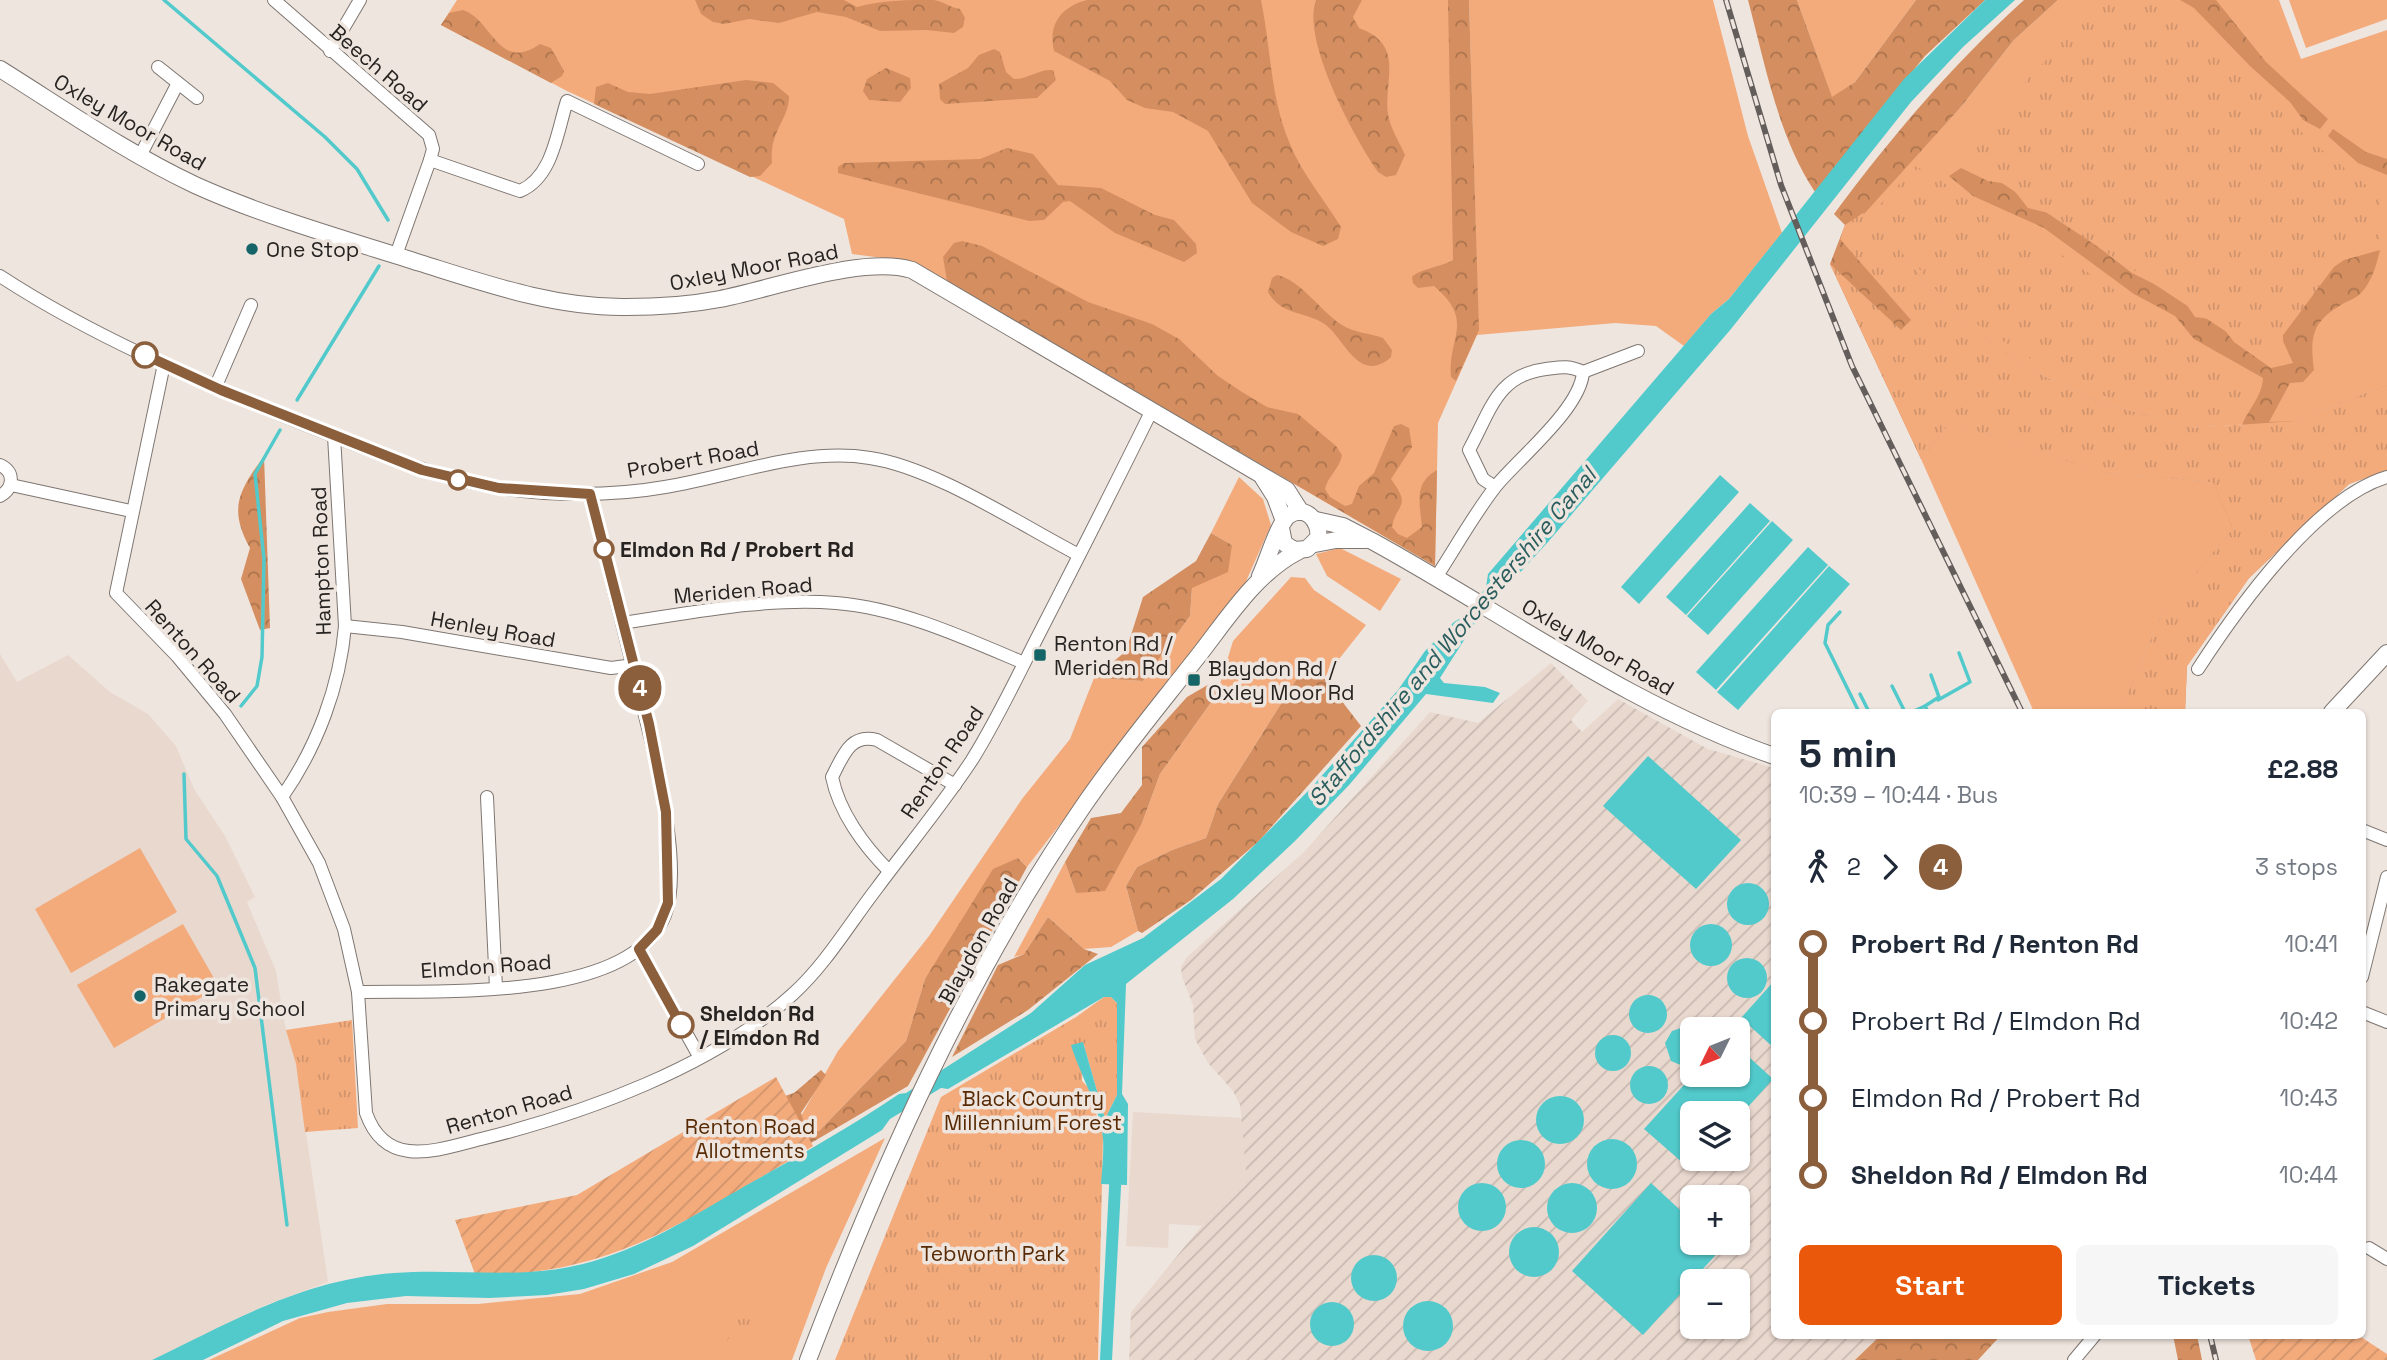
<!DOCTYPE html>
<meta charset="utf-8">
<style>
:root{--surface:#fff;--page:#f6f6f7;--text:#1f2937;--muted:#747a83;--accent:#ea580c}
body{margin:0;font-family:"Space Grotesk",sans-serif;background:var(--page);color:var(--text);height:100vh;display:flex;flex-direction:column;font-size:26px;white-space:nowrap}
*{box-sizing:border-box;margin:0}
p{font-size:23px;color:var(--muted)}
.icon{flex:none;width:38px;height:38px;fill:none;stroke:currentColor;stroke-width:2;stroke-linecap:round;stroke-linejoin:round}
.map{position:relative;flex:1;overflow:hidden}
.panel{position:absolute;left:1771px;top:709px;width:595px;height:630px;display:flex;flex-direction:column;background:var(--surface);border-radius:10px;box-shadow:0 2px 5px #0004}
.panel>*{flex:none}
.badge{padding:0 14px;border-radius:23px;font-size:24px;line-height:46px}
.needle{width:46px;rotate:227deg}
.controls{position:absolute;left:1680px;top:1017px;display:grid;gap:14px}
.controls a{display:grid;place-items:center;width:70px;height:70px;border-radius:10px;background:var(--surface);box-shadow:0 2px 5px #0004;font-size:35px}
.map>.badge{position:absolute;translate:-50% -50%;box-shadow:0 0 0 4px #fff}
.legs{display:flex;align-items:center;gap:10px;height:77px;padding:0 28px;font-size:23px}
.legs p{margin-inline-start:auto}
.summary{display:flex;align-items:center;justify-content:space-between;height:119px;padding:0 28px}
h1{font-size:38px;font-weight:700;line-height:52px}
.primary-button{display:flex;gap:14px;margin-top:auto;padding:14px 28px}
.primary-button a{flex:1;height:80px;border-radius:10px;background:var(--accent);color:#fff;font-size:28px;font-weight:700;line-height:80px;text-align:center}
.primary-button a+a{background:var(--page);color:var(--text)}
ul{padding:0 28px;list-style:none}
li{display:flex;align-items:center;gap:24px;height:77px;font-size:26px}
li i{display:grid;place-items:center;width:10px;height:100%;margin:0 9px;background:currentColor}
li i::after{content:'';width:18px;height:18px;margin:-9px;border:5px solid;border-radius:50%;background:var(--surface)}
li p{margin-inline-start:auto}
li:first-child i{background:linear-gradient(#0000 50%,currentColor 0)}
li:last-child i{background:linear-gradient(currentColor 50%,#0000 0)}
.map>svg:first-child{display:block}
.built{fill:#e9d8ce}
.industrial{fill:url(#industrial-furrows);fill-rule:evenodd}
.grass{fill:#f3ab7c}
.forest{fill:url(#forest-crowns)}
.park{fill:url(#park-tufts)}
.garden{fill:url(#garden-furrows)}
.water{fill:#52cacc}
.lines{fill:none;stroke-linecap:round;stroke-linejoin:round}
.stream{stroke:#52cacc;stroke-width:3.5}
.canal{stroke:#52cacc;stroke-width:12}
.minor-casing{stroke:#7e7671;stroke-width:14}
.tertiary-casing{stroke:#7e7671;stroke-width:18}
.minor{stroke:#fff;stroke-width:12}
.tertiary{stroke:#fff;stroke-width:16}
.rail-casing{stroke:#635e5b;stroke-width:6}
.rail{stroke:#efe5df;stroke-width:3.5;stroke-dasharray:10;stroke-linecap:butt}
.line-1-casing{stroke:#fff;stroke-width:16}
.line-1{stroke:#8b5e3c;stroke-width:10}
.poi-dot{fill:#156467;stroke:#efe5df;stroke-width:2.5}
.stop-1-dot{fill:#fff;stroke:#8b5e3c;stroke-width:3.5}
.labels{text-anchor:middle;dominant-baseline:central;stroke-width:7;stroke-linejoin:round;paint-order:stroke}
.street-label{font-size:21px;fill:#262321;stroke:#efe5df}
.poi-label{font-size:21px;fill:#262321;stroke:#efe5df;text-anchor:start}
.stop-label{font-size:21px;font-weight:bold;fill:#262321;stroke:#efe5df;text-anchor:start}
.park-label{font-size:21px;fill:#572a04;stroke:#efe5df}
.water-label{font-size:23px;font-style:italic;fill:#2a5d5e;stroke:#efe5df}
</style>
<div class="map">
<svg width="2387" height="1360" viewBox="0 0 2387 1360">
<defs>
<pattern id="industrial-furrows" width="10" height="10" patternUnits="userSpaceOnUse" patternTransform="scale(1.75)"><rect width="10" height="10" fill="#e9d8ce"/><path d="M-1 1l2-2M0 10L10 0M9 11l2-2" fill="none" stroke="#c8b9b1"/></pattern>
<pattern id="forest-crowns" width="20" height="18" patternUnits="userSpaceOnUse" patternTransform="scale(1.75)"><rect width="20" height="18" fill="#d48e5f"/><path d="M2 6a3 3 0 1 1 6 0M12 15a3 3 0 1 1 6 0" fill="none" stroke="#ac744e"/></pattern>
<pattern id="park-tufts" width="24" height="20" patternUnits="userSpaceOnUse" patternTransform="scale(1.75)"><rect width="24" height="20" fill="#f3ab7c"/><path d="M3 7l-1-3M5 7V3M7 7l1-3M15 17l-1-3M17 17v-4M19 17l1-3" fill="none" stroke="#d0936b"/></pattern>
<pattern id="garden-furrows" width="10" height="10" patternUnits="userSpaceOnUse" patternTransform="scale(1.75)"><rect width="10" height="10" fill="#f3ab7c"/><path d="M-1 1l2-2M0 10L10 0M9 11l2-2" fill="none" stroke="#d0936b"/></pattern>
</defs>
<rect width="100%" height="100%" fill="#efe5df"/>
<g class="built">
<path d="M0 654 17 682 68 655 110 692 148 714 176 746 194 789 225 836 255 897 247 902 276 971 284 1021 296 1064 328 1282 263 1306 152 1360H0Z"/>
<path d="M1133 1112 1243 1118 1246 1173 1205 1226 1169 1224 1168 1248 1126 1246Z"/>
</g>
<path class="industrial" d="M1551 663 1588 701 1571 720 1582 732 1618 699 1708 749 1774 768V1335H2001L1978 1360H1129L1131 1312 1246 1172 1240 1105 1233 1091 1208 1063 1195 1039 1193 1005 1182 977 1181 967 1186 958 1303 853 1430 712 1478 723ZM1692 1029H1738V1074H1692ZM1692 1113H1738V1158H1692ZM1692 1197H1738V1242H1692ZM1692 1281H1738V1326H1692Z"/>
<g class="grass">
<path d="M457 0H1456L1478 314 1469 0H1713L1748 136 1782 233 1729 299 1711 314 1684 346 1656 326 1615 323 1477 335 1438 423 1435 566 914 262 852 254 844 219 567 91 441 25Z"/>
<path d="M1797 0H1916L1855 82 1832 98Z"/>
<path d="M2058 0H2279L2301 59 2387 30V385L2296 421 2193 428 2101 403 2028 369 1944 308 1896 245 1863 213 1960 108 2014 40Z"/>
<path d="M2289 0H2387V19L2306 48Z"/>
<path d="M1950 422 2101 472 2213 482 2234 528 2163 611 2120 712H2034L1921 459Z"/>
<path d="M1239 477 1263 499 1271 525 1244 586 1027 867 1018 858 925 979 906 1041 818 1132 809 1131 801 1116 838 1051 929 936 1022 799 1070 739 1094 678 1143 681 1190 616 1192 588 1232 545 1211 533Z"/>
<path d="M1340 548 1401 579 1380 611 1327 576 1316 554Z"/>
<path d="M1291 577 1305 578 1314 590 1366 625 1324 678 1301 672 1218 804 1206 838 1172 850 1137 867 1126 886 1138 931 1111 947 1084 949 1048 917 1024 954 1014 957 1065 862 1076 893 1142 823 1160 774 1217 694 1233 641Z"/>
<path d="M140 848 177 912 71 973 35 909Z"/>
<path d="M183 924 219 987 114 1048 77 985Z"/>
<path d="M885 1138 826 1268 792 1360H209L300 1318 328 1312 387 1304H478L580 1294 672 1262Z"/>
</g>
<g class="forest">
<path d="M695 0H844L857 7C881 0 908 0 934 0 943 1 950 8 960 9L965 18 963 27 954 33 927 30 880 31 846 17 817 12 779 23 749 19 724 24 713 22 701 14Z"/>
<path d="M1087 0H1261C1271 48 1270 97 1290 144 1302 174 1324 199 1341 227L1338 239 1323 246 1291 232 1252 203 1208 131 1173 112 1145 108 1127 100 1110 81 1054 51C1048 25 1060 7 1087 0Z"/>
<path d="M1316 0H1362L1353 17 1359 28C1405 45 1384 78 1388 114 1390 128 1400 143 1405 155L1396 175 1386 177 1378 172C1354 137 1301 40 1316 0Z"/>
<path d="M1448 0H1469L1479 330 1456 381 1451 377C1447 337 1476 322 1434 286L1418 288 1413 283 1412 277C1419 269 1441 267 1453 260Z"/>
<path d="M1748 0H1797L1832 97 1855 82 1916 0H1985L1925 56 1815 192C1778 136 1765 64 1748 0Z"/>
<path d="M2024 0H2058L2014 40 1960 108 1864 214 1896 245 1944 308 2028 369 2101 403 2193 428 2242 425C2250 407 2262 396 2263 378L2194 339 2175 316 2134 294 2044 228 1973 196 1949 176 1961 168 1988 181 2009 184 2028 208 2057 215 2132 273 2182 298 2195 317 2217 320 2234 342 2271 368 2293 363 2283 341V318L2328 271 2344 260 2380 250C2376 266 2372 282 2360 294 2355 299 2347 301 2341 305 2311 322 2310 339 2314 370L2303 382 2290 383 2269 422 2296 421 2387 385V470L2349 484 2249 578 2187 666 2185 712H2120L2163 611 2233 529 2213 482 2101 472 1950 422 1921 459 1830 264 1845 225 1834 214C1892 136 1952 65 2024 0Z"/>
<path d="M2180 0H2216L2266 62 2328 119 2320 129 2303 120 2290 102 2250 66 2194 8Z"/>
<path d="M463 10C493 20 498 73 540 44L551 48 564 71 562 76 551 83 441 25 449 13Z"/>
<path d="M994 49 1000 52 1006 72 1014 79C1029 79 1038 69 1053 70L1056 80 1037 98 945 104 940 99 939 84 968 68 979 55Z"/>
<path d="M886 68 910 78 911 88 900 102 869 100 863 91 867 79Z"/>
<path d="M746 80 773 83 789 96C789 121 769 130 772 163L760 176 750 177 594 104 596 87 608 83 628 92 650 94Z"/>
<path d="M2333 129 2366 152 2387 159V175L2358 163 2328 136Z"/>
<path d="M1007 148 1033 154 1058 185 1101 188 1155 215 1174 220 1196 244 1197 253 1184 262 1115 233 1070 201 1063 202 1044 220 1029 221 838 173V167L844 163 980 159Z"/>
<path d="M962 241 982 246 1088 302 1152 324 1179 339 1218 376 1242 392 1267 407 1298 414 1336 446 1342 455C1340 468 1328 476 1325 489L1330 497 1345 506 1352 504 1359 486 1374 473 1394 426 1401 424 1409 428 1412 447 1391 479C1412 508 1397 502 1392 527L1398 534 1407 538 1422 527C1420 504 1413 483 1437 470L1435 566 947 281 943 257 954 243Z"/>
<path d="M1277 275C1301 280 1320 311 1342 325 1355 333 1369 333 1383 338L1392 350 1391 357C1385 363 1375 368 1366 365 1348 359 1339 333 1323 323 1303 311 1281 315 1268 292L1272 278Z"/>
<path d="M264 456 270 628 260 630 241 579 250 548C228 508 239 491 264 456Z"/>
<path d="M1211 533 1232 545 1228 572 1192 588 1190 616 1143 681 1094 678 1126 651 1143 597 1196 561Z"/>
<path d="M1301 672 1324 678 1361 726 1259 841 1191 900 1142 933 1138 931 1126 886 1137 867 1172 850 1206 838 1218 804Z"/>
<path d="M1211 683 1217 694 1160 774 1142 823 1105 891 1076 893 1065 862 1091 818 1121 813 1142 785V747L1187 697Z"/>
<path d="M1018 858 1027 867 908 1086 794 1153 782 1097 794 1093 821 1070 826 1075 801 1113 807 1132 819 1131 906 1041 925 979 993 869Z"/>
<path d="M1048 917 1084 949 1098 954 1028 1010 952 1057 998 965 1024 954Z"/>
<path d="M1881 1335H2001L1978 1360H1855Z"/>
<path d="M2173 1335H2197L2202 1360H2178Z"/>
</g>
<g class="park">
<path d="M2095 0H2148L2174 7 2312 142 2381 197 2379 239 2348 248 2266 358 1961 156 1981 128 2052 54Z"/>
<path d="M1916 166 2051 248 2259 385 2240 421 2187 424 2072 385 1950 307 1873 212Z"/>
<path d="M1863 213 1896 245 1944 308 2028 369 2101 403 2193 428 2296 421 2387 385V470L2349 484 2249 578 2187 666 2185 712H2120L2163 611 2233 529 2213 482 2101 472 1950 422 1921 459 1830 264 1901 330 1911 320 1840 239 1845 225Z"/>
<path d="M1104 997H1111L1117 1003V1095L1105 1119 1083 1042 1082 1081 1088 1087 1103 1136 1098 1360H835L941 1097 1076 1017Z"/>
<path d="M352 1020 358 1128 305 1132 296 1064 286 1030Z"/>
<path d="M754 1318 753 1344 727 1345 730 1320Z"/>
</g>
<g class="garden">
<path d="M776 1077 813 1146 797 1156C689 1219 606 1279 475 1274L455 1220 577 1195Z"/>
<path d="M2248 1335H2358L2387 1354V1360H2256Z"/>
</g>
<g class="water">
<path d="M1985 0H2015L1963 47 1911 102 1731 329 1548 542 1516 577 1494 593 1440 678 1444 683 1485 687 1500 693 1493 703 1426 694 1350 784 1295 841 1233 899 1126 984 1122 1094 1128 1104 1127 1185 1101 1184C1102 1169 1104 1154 1103 1139 1101 1109 1080 1075 1071 1045L1083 1042 1105 1119 1117 1095V1003L1111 997H1104L948 1089 941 1088 890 1119 882 1130 693 1246 634 1274 584 1289 547 1295 489 1298 406 1296 347 1303 283 1321 203 1360H152C233 1321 302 1280 394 1273 458 1268 520 1280 583 1264 642 1249 693 1216 745 1186 797 1157 850 1127 899 1094L906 1093 1031 1013 1085 965 1143 938 1221 879 1310 789 1398 690 1425 651 1454 622 1466 615 1486 587 1488 574 1711 314 1729 299 1904 79Z"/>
<path d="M1720 475 1739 492 1639 604 1621 587Z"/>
<path d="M1750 503 1770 521 1686 615 1666 597Z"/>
<path d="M1772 521 1793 540 1708 635 1687 616Z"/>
<path d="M1808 547 1828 565 1716 690 1696 672Z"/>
<path d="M1829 566 1850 584 1738 710 1717 692Z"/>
<path d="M1648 756 1741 840 1696 889 1603 806Z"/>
<circle cx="1748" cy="904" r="21"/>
<circle cx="1711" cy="945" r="21"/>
<circle cx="1747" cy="978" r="20"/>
<path d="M1774 981V1048L1741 1018Z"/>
<circle cx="1648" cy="1014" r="19"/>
<path d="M1684 1027 1693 1029 1692 1064 1683 1066 1671 1061 1665 1043 1672 1031Z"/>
<circle cx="1613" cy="1053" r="18"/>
<path d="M1738 1047 1773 1079 1738 1118V1113H1692V1158L1701 1159 1691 1170 1644 1129 1693 1075 1738 1074Z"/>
<circle cx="1649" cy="1085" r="19"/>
<circle cx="1560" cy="1120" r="24"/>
<circle cx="1612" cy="1164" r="25"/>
<circle cx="1521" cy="1164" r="24"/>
<circle cx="1482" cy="1207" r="24"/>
<path d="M1651 1183 1692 1221V1242L1716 1243 1722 1248 1643 1335 1572 1271Z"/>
<circle cx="1572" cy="1208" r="25"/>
<circle cx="1534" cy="1252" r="25"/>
<circle cx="1374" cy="1278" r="23"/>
<circle cx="1428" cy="1326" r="25"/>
<circle cx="1332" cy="1324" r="22"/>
</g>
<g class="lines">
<g class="stream">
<path d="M164 0 325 137 357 169 388 220"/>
<path d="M297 400 379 266"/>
<path d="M1840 612 1828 625 1825 643 1859 712"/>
<path d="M1892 686 1905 712"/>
<path d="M1860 694 1869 712"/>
<path d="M1938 700 1970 682 1959 653"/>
<path d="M241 706 257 686 262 657 264 559 255 474 280 430"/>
<path d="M1925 706 1939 697 1931 675"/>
<path d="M1912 712 1925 706 1928 712"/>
<path d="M184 774 186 839 217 876 255 968 287 1225"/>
</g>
<path class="canal" d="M1106 1360 1116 1168"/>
<defs>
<g id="minor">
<path d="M274 0 429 135 433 149 430 160 396 255"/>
<path d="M330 51 360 0"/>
<path d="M158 67 197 98"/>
<path d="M140 156 178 83"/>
<path d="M430 160 520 191C553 177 557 132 567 101L698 164"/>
<path d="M0 276C92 336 194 379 296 421 377 453 455 488 544 493 584 495 626 494 665 487 733 476 802 447 870 458 933 467 1021 525 1079 555"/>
<path d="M164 364 116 593 177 656 225 714 282 797 319 863 344 929 358 992 366 1113C386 1170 437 1150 481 1139 585 1113 713 1067 793 994 826 964 850 923 877 888 909 845 943 804 972 760 997 720 1017 677 1038 636 1077 560 1115 485 1152 410"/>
<path d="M1583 372 1638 351"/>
<path d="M215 388 251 305"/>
<path d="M0 465C15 472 14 488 0 496"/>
<path d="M11 485 131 511"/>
<path d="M1437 576C1456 547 1474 514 1496 486 1519 458 1581 408 1583 372 1569 365 1561 367 1546 369 1497 375 1491 410 1469 450L1483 479 1495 487"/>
<path d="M623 623C690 613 768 597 836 603 900 608 965 638 1024 663"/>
<path d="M345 626 402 632 611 668 634 665"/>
<path d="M2198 669C2237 609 2316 498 2387 477"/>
<path d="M282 797C317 747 340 686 345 626L334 436"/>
<path d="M487 797 496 988"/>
<path d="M2362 830 2387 840"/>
<path d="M889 871C864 846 839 812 832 777 843 756 850 733 877 740L955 785"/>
<path d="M639 949 699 1056"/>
<path d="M2362 977 2387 877"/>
<path d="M358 992C436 990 631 1003 665 915 679 878 665 810 659 772L590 494"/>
<path d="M2362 1012 2387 1022"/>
<path d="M2369 1248 2387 1259"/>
<path d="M2074 1360 2095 1335"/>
</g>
<g id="tertiary">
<path d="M0 69C64 109 127 153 195 185 263 216 348 240 420 263 487 284 555 308 626 307 657 307 689 305 720 299 772 289 863 255 912 270L1287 490 1301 512"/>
<path d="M1263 478 1275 497 1284 521"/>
<path d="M1316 520 1343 526 1372 541C1505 614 1630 706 1774 756"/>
<path d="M1315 544 1336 540H1366"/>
<path d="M1260 576C1267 562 1278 524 1288 516 1305 503 1321 522 1318 538L1307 549 1294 550 1284 543 1281 528"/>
<path d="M2332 712 2387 653"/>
<path d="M808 1360C881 1169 966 977 1082 808 1116 758 1154 712 1191 665 1223 626 1253 574 1299 551"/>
</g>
</defs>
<use href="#minor" class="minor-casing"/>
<use href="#tertiary" class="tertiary-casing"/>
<use href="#minor" class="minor"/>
<use href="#tertiary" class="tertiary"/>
<defs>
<g id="rail">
<path d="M1726 0 1781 185 1852 366 2022 712"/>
<path d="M2210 1335 2216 1360"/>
</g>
</defs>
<use href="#rail" class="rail-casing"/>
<use href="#rail" class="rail"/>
</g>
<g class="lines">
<defs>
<path id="line-1" d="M145 355 221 390 422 470 499 488 590 494 649 724 666 812 668 903 657 930 639 949 681 1025"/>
</defs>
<use href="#line-1" class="line-1-casing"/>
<use href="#line-1" class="line-1"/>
</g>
<g class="poi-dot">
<circle cx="252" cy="249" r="7"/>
<rect x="1033" y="648" width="14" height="14" rx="3.5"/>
<rect x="1187" y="673" width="14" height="14" rx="3.5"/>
<circle cx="140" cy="996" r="7"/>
</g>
<g class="stop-1-dot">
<circle cx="145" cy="355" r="12"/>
<circle cx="458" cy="480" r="9"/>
<circle cx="604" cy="549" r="9"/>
<circle cx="681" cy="1025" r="12"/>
</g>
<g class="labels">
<g class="street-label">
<text transform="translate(379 68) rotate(41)">Beech Road</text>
<text transform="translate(130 122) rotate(30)">Oxley Moor Road</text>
<text transform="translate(754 267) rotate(-11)">Oxley Moor Road</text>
<text transform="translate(693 459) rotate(-10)">Probert Road</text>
<text transform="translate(321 561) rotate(-92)">Hampton Road</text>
<text transform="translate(743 590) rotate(-5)">Meriden Road</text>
<text transform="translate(493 629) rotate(10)">Henley Road</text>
<text transform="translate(1598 647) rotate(30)">Oxley Moor Road</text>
<text transform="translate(193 651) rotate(48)">Renton Road</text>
<text transform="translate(942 762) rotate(-56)">Renton Road</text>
<text transform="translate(978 941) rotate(-61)">Blaydon Road</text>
<text transform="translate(486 966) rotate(-4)">Elmdon Road</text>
<text transform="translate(509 1109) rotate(-16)">Renton Road</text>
</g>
<g class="poi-label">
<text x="266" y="249">One Stop</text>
<text x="1054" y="643">Renton Rd /<tspan x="1054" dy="24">Meriden Rd</tspan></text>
<text x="1208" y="668">Blaydon Rd /<tspan x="1208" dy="24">Oxley Moor Rd</tspan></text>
<text x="154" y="984">Rakegate<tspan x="154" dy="24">Primary School</tspan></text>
</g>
<g class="stop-label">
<text x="620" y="549">Elmdon Rd / Probert Rd</text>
<text x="700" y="1013">Sheldon Rd<tspan x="700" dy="24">/ Elmdon Rd</tspan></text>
</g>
<g class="park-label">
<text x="1033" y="1098">Black Country<tspan x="1033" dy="24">Millennium Forest</tspan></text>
<text x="750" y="1126">Renton Road<tspan x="750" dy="24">Allotments</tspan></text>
<text x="993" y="1253">Tebworth Park</text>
</g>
<g class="water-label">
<text transform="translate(1452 637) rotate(-50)">Staffordshire and Worcestershire Canal</text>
</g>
</g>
</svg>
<div class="controls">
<a><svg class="needle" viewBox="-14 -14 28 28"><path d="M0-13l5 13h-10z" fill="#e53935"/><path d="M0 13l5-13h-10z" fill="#747a83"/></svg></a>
<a><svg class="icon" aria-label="layers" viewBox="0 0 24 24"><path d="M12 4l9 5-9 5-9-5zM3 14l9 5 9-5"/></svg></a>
<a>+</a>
<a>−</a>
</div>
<b class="badge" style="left:640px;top:688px;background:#8b5e3c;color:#fff">4</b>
<section class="panel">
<div class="summary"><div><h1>5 min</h1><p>10:39 – 10:44 · Bus</p></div><b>£2.88</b></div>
<div class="legs"><svg class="icon" aria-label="walk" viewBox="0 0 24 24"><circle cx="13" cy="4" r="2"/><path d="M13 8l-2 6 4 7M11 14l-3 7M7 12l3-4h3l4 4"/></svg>2<svg class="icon" aria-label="forward" viewBox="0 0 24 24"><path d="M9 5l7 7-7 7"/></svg><b class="badge" style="background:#8b5e3c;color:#fff">4</b><p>3 stops</p></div>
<ul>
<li><i style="color:#8b5e3c"></i><b>Probert Rd / Renton Rd</b><p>10:41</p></li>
<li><i style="color:#8b5e3c"></i><span>Probert Rd / Elmdon Rd</span><p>10:42</p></li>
<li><i style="color:#8b5e3c"></i><span>Elmdon Rd / Probert Rd</span><p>10:43</p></li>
<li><i style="color:#8b5e3c"></i><b>Sheldon Rd / Elmdon Rd</b><p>10:44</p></li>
</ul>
<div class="primary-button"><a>Start</a><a>Tickets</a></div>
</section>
</div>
